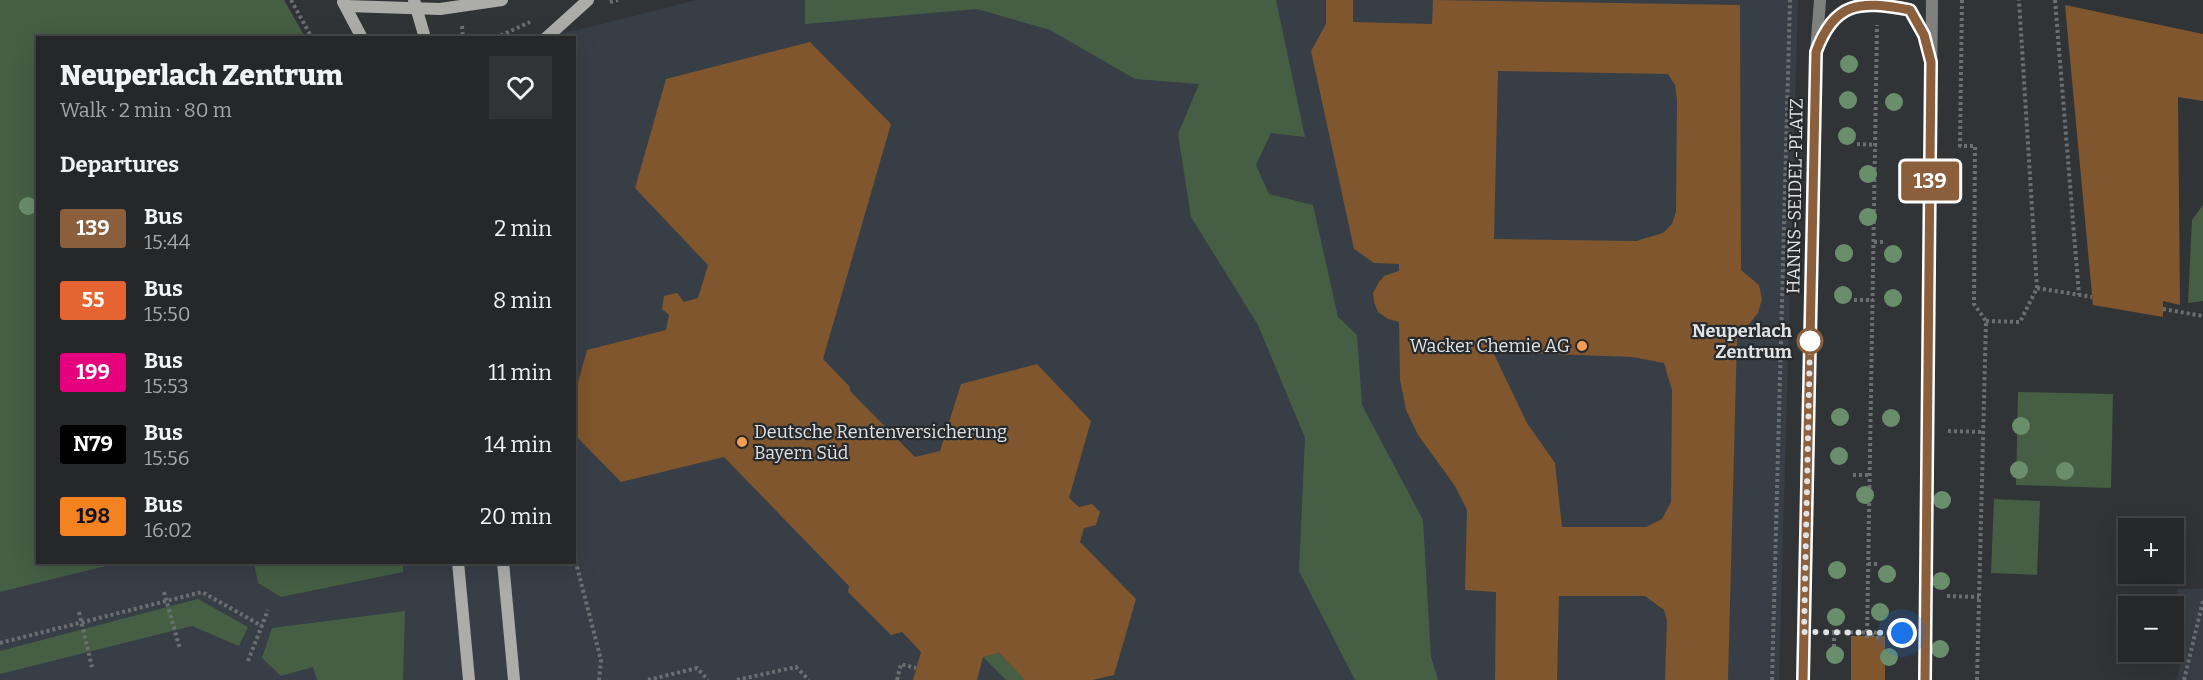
<!DOCTYPE html>
<meta charset="utf-8">
<style>
:root{--surface:#252729;--page:#313335;--text:#f1f3f6;--muted:#a3a5a8;--line:#424446}
body{margin:0;font-family:Bitter,serif;background:var(--page);color:var(--text);height:100vh;display:flex;flex-direction:column;font-size:22px;white-space:nowrap}
*{box-sizing:border-box;margin:0}
p{font-size:20px;color:var(--muted)}
.icon{flex:none;width:33px;height:33px;fill:none;stroke:currentColor;stroke-width:2;stroke-linecap:round;stroke-linejoin:round}
.map{position:relative;flex:1;overflow:hidden}
.drawer{position:absolute;left:36px;top:36px;width:540px;height:528px;display:flex;flex-direction:column;background:var(--surface);border-radius:0px;box-shadow:0 6px 24px #0002,0 0 0 2px var(--line)}
.drawer>*{flex:none}
.badge{padding:0 12px;border-radius:4px;font-size:21px;line-height:39px}
.fabs{position:absolute;left:2118px;top:518px;display:grid;gap:12px}
.fabs a{display:grid;place-items:center;width:66px;height:66px;border-radius:0px;background:var(--surface);box-shadow:0 6px 24px #0002,0 0 0 2px var(--line);font-size:30px}
.you{position:absolute;width:30px;height:30px;margin:-15px;border:4px solid #fff;border-radius:50%;background:#1a73e8;box-shadow:0 0 0 9px #1a73e833}
.map>.badge{position:absolute;translate:-50% -50%;box-shadow:0 0 0 3px #fff}
h2{padding:0 24px;font-size:22px;line-height:54px}
.round{display:grid;place-items:center;flex:none;width:63px;height:63px;border-radius:0px;background:var(--page)}
.overview{display:flex;align-items:center;justify-content:space-between;height:102px;padding:0 24px}
h1{font-size:28px;font-weight:800;line-height:45px}
ul{padding:0;list-style:none}
li{display:flex;align-items:center;gap:18px;height:72px;padding:0 24px}
li div{flex:1}
li b{display:block;font-size:22px}
li em{font-style:normal}
li .badge{min-width:66px;font-weight:700;text-align:center}
.map>svg:first-child{display:block}
.built{fill:#373e46}
.green{fill:#455e44}
.building{fill:#7f562d;fill-rule:evenodd}
.lines{fill:none;stroke-linecap:round;stroke-linejoin:round}
.path{stroke:#6c6f71;stroke-width:4;stroke-dasharray:3 3;stroke-linecap:butt}
.lane{stroke:#80817f;stroke-width:12}
.secondary{stroke:#acaca9;stroke-width:12}
.tree{fill:#6a8d6b}
.line-casing{stroke:#fff;stroke-width:14}
.line{stroke:#8b5e3c;stroke-width:9}
.walk{stroke:#e1e2e4;stroke-width:6;stroke-dasharray:0 10.8}
.stop-dot{fill:#fff;stroke:#8b5e3c;stroke-width:3}
.poi-dot{fill:#fb9e51;stroke:#272a2d;stroke-width:2}
.labels{text-anchor:middle;dominant-baseline:central;stroke-width:4.5;stroke-linejoin:round;paint-order:stroke}
.street-label{font-size:18px;fill:#e1e2e4;stroke:#272a2d}
.stop-label{font-size:18px;font-weight:bold;fill:#e1e2e4;stroke:#272a2d;text-anchor:end}
.poi-label{font-size:18px;fill:#e1e2e4;stroke:#272a2d;text-anchor:end}
</style>
<div class="map">
<svg width="2203" height="680" viewBox="0 0 2203 680">
<rect width="100%" height="100%" fill="#313437"/>
<g class="built">
<path d="M697 0H1798L1779 680H0V592L118 562H574V38L525 37 578 30Z"/>
<path d="M2178 589H2203V680H2177L2185 637 2182 629 2174 623 2173 606Z"/>
</g>
<g class="green">
<path d="M0 0H284L305 37 38 38V562L118 563 0 592Z"/>
<path d="M805 0H1276L1305 137 1271 133 1256 165 1269 194 1313 205 1338 317 1357 335 1362 405 1423 520 1431 657 1438 680H1355L1299 571 1305 438 1258 325 1191 217 1178 134 1199 84 1135 79 1050 30 977 9 805 24Z"/>
<path d="M2203 205V301L2188 303 2192 220Z"/>
<path d="M2018 392 2113 394 2111 488 2016 485Z"/>
<path d="M1994 499 2040 501 2037 575 1991 573Z"/>
<path d="M254 563H403V572L281 597 258 583Z"/>
<path d="M198 599 248 627 239 646 192 626 0 674V651Z"/>
<path d="M405 611 403 680H317L313 667 281 676 262 658 272 628Z"/>
<path d="M999 653 1025 680H1006L983 657Z"/>
</g>
<g class="building">
<path d="M1326 0H1353V22L1432 24 1433 0 1740 5 1741 270 1759 285 1762 299 1758 313 1737 339 1728 680H1665L1667 621 1664 610 1645 596H1559L1557 680H1495L1496 592 1465 590 1467 510 1455 486 1418 435 1406 410 1400 379 1399 322 1388 319 1378 312 1374 302 1373 293 1379 282 1384 276 1399 271V264L1374 263 1354 249 1311 51 1326 24ZM1498 71 1668 74 1675 85 1677 100 1676 211 1672 224 1663 233 1636 241 1494 239ZM1493 352 1632 357 1664 363 1672 390 1671 502 1662 519 1646 527H1562L1555 463 1527 423Z"/>
<path d="M2065 5 2203 34V101L2178 97 2180 305 2163 301V317L2093 305Z"/>
<path d="M810 42 891 124 823 359 850 387V391L915 457 940 451 961 384 1037 364 1091 421 1069 498 1079 507 1092 504 1100 512 1096 525 1084 528 1080 542 1136 599 1114 675 1092 680H1025L999 653 983 657 977 680H913L921 652 902 632 891 635 848 592 849 586 724 457 621 482 574 434V397L587 350 666 330 669 315 662 309 664 296 677 293 684 302 698 298 708 265 635 188 666 79Z"/>
<rect x="1851" y="636" width="34" height="44"/>
</g>
<g class="lines">
<g class="path">
<path d="M291 0 312 38"/>
<path d="M1962 0 1960 146H1975L1974 304 1986 321 1977 680"/>
<path d="M2055 0 2079 295"/>
<path d="M610 2 618 0"/>
<path d="M462 26 463 38"/>
<path d="M495 38 530 22"/>
<path d="M1857 144 1877 145"/>
<path d="M1874 242H1884"/>
<path d="M2037 288 2092 297"/>
<path d="M1854 300H1873"/>
<path d="M2163 309 2203 316"/>
<path d="M1986 321 2020 322 2037 288 2019 0"/>
<path d="M1948 431 1984 432"/>
<path d="M1853 475H1870"/>
<path d="M574 555 601 660 599 680"/>
<path d="M1868 564H1878"/>
<path d="M164 592 180 649"/>
<path d="M1947 596 1979 597"/>
<path d="M79 612 92 667"/>
<path d="M1826 632 1906 633"/>
<path d="M1834 632V647"/>
<path d="M1871 634 1879 638"/>
<path d="M1867 638 1877 25"/>
<path d="M0 643 202 592 262 626"/>
<path d="M1895 643V633"/>
<path d="M248 661 268 610"/>
<path d="M648 680 697 668 708 680"/>
<path d="M737 680 796 667 809 680"/>
<path d="M897 680 901 664 916 668"/>
<path d="M1772 680 1790 0"/>
<path d="M2184 680 2203 601"/>
</g>
<g class="lane">
<path d="M1820 40C1836 0 1872 0 1910 10L1924 35 1928 50"/>
<path d="M1803 680 1816 52 1820 0"/>
<path d="M1925 680 1932 0"/>
</g>
<g class="secondary">
<path d="M414 0 425 38"/>
<path d="M343 2 362 38"/>
<path d="M346 6 440 9 502 0"/>
<path d="M546 38 588 0"/>
<path d="M458 562 469 680"/>
<path d="M503 562 514 680"/>
</g>
</g>
<g class="tree">
<circle cx="1849" cy="64" r="9"/>
<circle cx="1848" cy="100" r="9"/>
<circle cx="1894" cy="102" r="9"/>
<circle cx="1847" cy="136" r="9"/>
<circle cx="1868" cy="174" r="9"/>
<circle cx="28" cy="206" r="9"/>
<circle cx="1868" cy="217" r="9"/>
<circle cx="1844" cy="253" r="9"/>
<circle cx="1893" cy="254" r="9"/>
<circle cx="1843" cy="295" r="9"/>
<circle cx="1893" cy="298" r="9"/>
<circle cx="1840" cy="417" r="9"/>
<circle cx="1891" cy="418" r="9"/>
<circle cx="2021" cy="426" r="9"/>
<circle cx="1839" cy="456" r="9"/>
<circle cx="2019" cy="470" r="9"/>
<circle cx="2065" cy="471" r="9"/>
<circle cx="1865" cy="495" r="9"/>
<circle cx="1942" cy="500" r="9"/>
<circle cx="1837" cy="570" r="9"/>
<circle cx="1887" cy="574" r="9"/>
<circle cx="1941" cy="581" r="9"/>
<circle cx="1880" cy="612" r="9"/>
<circle cx="1836" cy="617" r="9"/>
<circle cx="1940" cy="649" r="9"/>
<circle cx="1835" cy="655" r="9"/>
<circle cx="1889" cy="657" r="9"/>
</g>
<g class="lines">
<defs>
<path id="line" d="M1803 680 1816 52C1834 2 1859 0 1910 10L1924 35 1931 62 1925 680"/>
</defs>
<use href="#line" class="line-casing"/>
<use href="#line" class="line"/>
<path class="walk" d="M1810 341 1804 632 1902 633"/>
</g>
<circle class="stop-dot" cx="1810" cy="341" r="12"/>
<g class="poi-dot">
<circle cx="1582" cy="346" r="6"/>
<circle cx="742" cy="442" r="6"/>
</g>
<g class="labels">
<g class="street-label">
<text transform="translate(1795 196) rotate(-89)">HANNS-SEIDEL-PLATZ</text>
</g>
<g class="stop-label">
<text x="1792" y="331">Neuperlach<tspan x="1792" dy="21">Zentrum</tspan></text>
</g>
<g class="poi-label">
<text x="1570" y="346">Wacker Chemie AG</text>
<text x="754" y="432" text-anchor="start">Deutsche Rentenversicherung<tspan x="754" dy="21">Bayern Süd</tspan></text>
</g>
</g>
</svg>
<div class="fabs">
<a>+</a>
<a>−</a>
</div>
<div class="you" style="left:1902px;top:633px"></div>
<b class="badge" style="left:1930px;top:181px;background:#8b5e3c;color:#fff">139</b>
<section class="drawer">
<div class="overview"><div><h1>Neuperlach Zentrum</h1><p>Walk · 2 min · 80 m</p></div><a class="round"><svg class="icon" aria-label="heart" viewBox="0 0 24 24"><path d="M12 20l-8-8c-3-5 5-10 8-4 3-6 11-1 8 4z"/></svg></a></div>
<h2>Departures</h2>
<ul>
<li><span class="badge" style="background:#8b5e3c;color:#fff">139</span><div><b>Bus</b><p>15:44</p></div><em>2 min</em></li>
<li><span class="badge" style="background:#e66432;color:#fff">55</span><div><b>Bus</b><p>15:50</p></div><em>8 min</em></li>
<li><span class="badge" style="background:#e6007e;color:#fff">199</span><div><b>Bus</b><p>15:53</p></div><em>11 min</em></li>
<li><span class="badge" style="background:#000;color:#fff">N79</span><div><b>Bus</b><p>15:56</p></div><em>14 min</em></li>
<li><span class="badge" style="background:#f58220;color:#111">198</span><div><b>Bus</b><p>16:02</p></div><em>20 min</em></li>
</ul>
</section>
</div>
